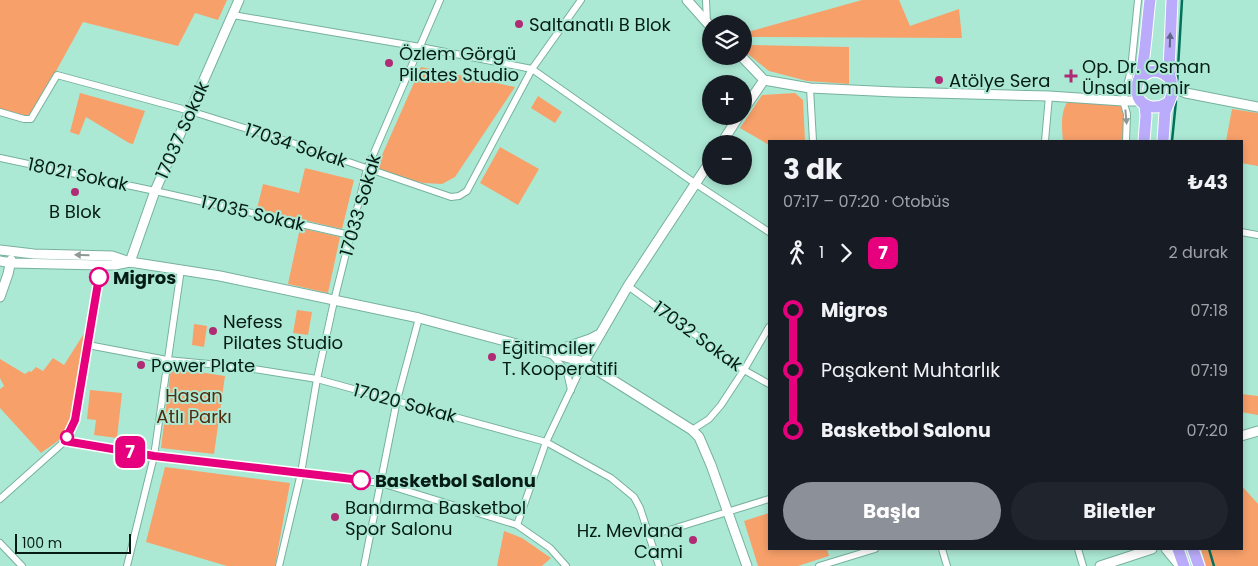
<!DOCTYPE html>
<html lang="tr">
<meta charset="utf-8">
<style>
:root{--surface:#171b24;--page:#20242c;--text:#f1f3f6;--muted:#9ea1a6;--accent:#8c9099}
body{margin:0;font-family:Poppins,sans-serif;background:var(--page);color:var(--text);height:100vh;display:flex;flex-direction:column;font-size:19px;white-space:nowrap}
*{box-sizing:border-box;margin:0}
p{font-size:16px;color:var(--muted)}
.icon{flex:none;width:28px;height:28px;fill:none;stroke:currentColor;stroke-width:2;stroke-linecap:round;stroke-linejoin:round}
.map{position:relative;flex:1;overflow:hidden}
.details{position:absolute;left:768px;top:140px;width:475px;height:410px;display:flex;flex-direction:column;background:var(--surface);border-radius:0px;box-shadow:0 2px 8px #0003}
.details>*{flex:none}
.badge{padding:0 10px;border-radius:8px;font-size:18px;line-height:32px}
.controls{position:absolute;left:702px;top:15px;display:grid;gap:10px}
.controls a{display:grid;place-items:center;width:50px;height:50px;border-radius:50%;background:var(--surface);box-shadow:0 2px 8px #0003;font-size:25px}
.scale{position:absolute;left:15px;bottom:12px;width:116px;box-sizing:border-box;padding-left:5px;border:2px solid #041c15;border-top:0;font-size:14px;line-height:18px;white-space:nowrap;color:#041c15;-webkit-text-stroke:4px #ace9d4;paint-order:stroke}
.map>.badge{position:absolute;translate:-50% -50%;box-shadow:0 0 0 2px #fff}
.legs{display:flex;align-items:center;gap:8px;height:55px;padding:0 15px;font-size:16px}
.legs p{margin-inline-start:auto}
.headline{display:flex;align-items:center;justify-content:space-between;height:85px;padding:0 15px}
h1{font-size:28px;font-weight:700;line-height:38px}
.button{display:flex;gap:10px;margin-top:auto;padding:10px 15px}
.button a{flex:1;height:58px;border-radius:30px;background:var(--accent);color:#fff;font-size:20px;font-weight:700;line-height:58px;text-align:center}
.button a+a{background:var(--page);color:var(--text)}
ul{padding:0 15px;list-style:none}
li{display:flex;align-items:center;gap:18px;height:60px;font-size:19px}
li i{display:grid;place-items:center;width:8px;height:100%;margin:0 6px;background:currentColor}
li i::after{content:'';width:12px;height:12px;margin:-6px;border:4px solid;border-radius:50%;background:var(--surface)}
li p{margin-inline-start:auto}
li:first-child i{background:linear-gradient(#0000 50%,currentColor 0)}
li:last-child i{background:linear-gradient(currentColor 50%,#0000 0)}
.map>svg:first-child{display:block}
.green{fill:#f7a06a}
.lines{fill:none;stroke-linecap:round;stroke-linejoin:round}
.stream{stroke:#01715a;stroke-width:2.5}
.street-casing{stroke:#76b19e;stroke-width:8}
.secondary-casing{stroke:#76b19e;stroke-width:11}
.highway-casing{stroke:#fff;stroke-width:13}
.street{stroke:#fff;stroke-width:6}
.secondary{stroke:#fff;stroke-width:9}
.highway{stroke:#baacfa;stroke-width:11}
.oneway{fill:#5f6488}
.oneway2{fill:#8e9996}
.line-1-casing{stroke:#fff;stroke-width:11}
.line-1{stroke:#e6007e;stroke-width:8}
.poi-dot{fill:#af2b74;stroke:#ace9d4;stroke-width:2}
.stop-1-dot{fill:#fff;stroke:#e6007e;stroke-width:2.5}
.labels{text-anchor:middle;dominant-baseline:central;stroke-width:4;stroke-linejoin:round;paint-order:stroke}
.poi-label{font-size:18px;fill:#041c15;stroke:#ace9d4;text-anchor:start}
.street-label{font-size:18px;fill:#041c15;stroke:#ace9d4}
.stop-label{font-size:18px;font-weight:bold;fill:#041c15;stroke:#ace9d4;text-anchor:start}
.park-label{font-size:18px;fill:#522b10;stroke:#ace9d4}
</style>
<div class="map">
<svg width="1258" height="566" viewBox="0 0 1258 566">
<rect width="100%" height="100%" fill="#ace9d4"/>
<g class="green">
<path d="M0 0H227L218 20 195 13 178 46 83 22 33 113 26 116 0 110Z"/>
<path d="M862 0H899L910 26 959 9 962 38 744 37V33Z"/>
<path d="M748 45 849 47V84L807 81 769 71 744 51V47Z"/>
<path d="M421 67 515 87 455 177 442 184 423 183 375 171Z"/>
<path d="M80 93 145 111 133 144 129 143 86 117 79 135 70 132Z"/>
<path d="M795 93 803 100 805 141H769V145L740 128 762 95Z"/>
<path d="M538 96 562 112 555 123 531 108Z"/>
<path d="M1068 101 1121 102 1126 114 1124 141H1063C1062 128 1060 112 1068 101Z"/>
<path d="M1232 109 1258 113V166L1241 163V141H1226Z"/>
<path d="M500 147 539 169 518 205 480 183Z"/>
<path d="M305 168 354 180 342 229 257 209 263 184 299 193Z"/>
<path d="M300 228 340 237 328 293 288 284Z"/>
<path d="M297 310 312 312 308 335 293 333Z"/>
<path d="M194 324 207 326 204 347 192 345Z"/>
<path d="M85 332H88C83 359 79 419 60 439 55 444 47 448 41 453L0 408V389L4 386 0 378V359L25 374 29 371 31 372 36 367 43 371 53 358 64 365Z"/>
<path d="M171 368 225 376 214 454 161 448Z"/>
<path d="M90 390 122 393 117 438 94 435 96 420 87 419Z"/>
<path d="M1241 394 1258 396V415L1241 412Z"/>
<path d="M165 467 290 483 275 566H227L146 542Z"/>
<path d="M1241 485 1258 504V566H1206L1201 549H1241Z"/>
<path d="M769 513V549H827L829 556 798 566H758L744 521Z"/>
<path d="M504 531 522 538 551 558 542 566H497Z"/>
</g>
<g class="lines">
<g class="stream">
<path d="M1177 85 1182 0"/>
<path d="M1172 141 1176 101"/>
<path d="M1209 549 1214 566"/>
</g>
<defs>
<g id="street">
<path d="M706 0 707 23"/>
<path d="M233 15 420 47 532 69 696 184 769 232"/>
<path d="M810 88 813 141"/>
<path d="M0 112 24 119H31L57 75 190 111 299 145 451 197 459 196 467 191 532 69 581 0"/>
<path d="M1045 141 1049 96"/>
<path d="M1126 141 1127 114 1123 101 1131 70 1138 0"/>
<path d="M0 158 155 191 350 235"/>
<path d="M1241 232 1258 235"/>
<path d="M628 286 744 370 769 384"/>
<path d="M88 345 167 360 241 367 317 379 546 442 611 478 634 497 640 508 659 566"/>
<path d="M551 354 567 372 571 390"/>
<path d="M692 430 709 419 721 405 744 370 769 327"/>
<path d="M65 441 154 456 381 483 517 525 550 548 566 566"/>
<path d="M0 499 65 441 75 420 101 265"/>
<path d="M517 525 546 442 584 362"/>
<path d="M650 536 769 499"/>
<path d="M0 543 22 566"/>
<path d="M942 549 947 566"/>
<path d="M1078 549 1083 566"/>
<path d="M127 566 154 456 181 269"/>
<path d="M279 566 301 473 317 379 334 301 367 169 440 0"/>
<path d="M364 566 397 400 419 318"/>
<path d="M819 566 875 549"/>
</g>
<g id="secondary">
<path d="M687 0 711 27"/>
<path d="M741 56 764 80 810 88 895 92 1049 96 1123 101H1140"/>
<path d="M1173 88 1186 93 1258 107"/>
<path d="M744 109 764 80"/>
<path d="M721 144 739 116"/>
<path d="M0 250 34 254 112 256 130 262 220 276 419 318 584 362 692 430 699 437 711 465 747 566"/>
<path d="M0 261 11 263 101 265H115L130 262"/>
<path d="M130 262 155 191 239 0"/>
<path d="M0 297 8 274 11 260"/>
<path d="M550 353 590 339 600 334"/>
<path d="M584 362 628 286 711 160"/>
<path d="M1241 436 1258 431"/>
<path d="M1166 549 1180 566"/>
<path d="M1100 566 1152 549"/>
</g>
<g id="highway">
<path d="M1150 0C1147 23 1146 47 1142 70 1140 78 1135 85 1137 93 1140 108 1156 110 1168 103"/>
<path d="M1140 79C1150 68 1161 69 1171 80"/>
<path d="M1144 141 1146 116 1145 105"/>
<path d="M1163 141 1165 112 1173 92 1169 71 1172 0"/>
<path d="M1178 549 1184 566"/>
<path d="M1193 549 1199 566"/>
</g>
</defs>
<use href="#street" class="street-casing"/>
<use href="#secondary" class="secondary-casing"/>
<use href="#highway" class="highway-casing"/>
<use href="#street" class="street"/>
<use href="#secondary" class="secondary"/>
<use href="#highway" class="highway"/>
</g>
<defs><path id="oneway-solid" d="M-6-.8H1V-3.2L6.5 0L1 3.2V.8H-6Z" transform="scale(1.25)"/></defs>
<use class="oneway" href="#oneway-solid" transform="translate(1170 40) rotate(-88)"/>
<g class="oneway2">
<use href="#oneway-solid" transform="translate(1126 117) rotate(85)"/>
<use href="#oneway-solid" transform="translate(82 255) rotate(-179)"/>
</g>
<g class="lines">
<defs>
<path id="line-1" d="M99 277 75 420 65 441 154 456 361 480"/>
</defs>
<use href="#line-1" class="line-1-casing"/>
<use href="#line-1" class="line-1"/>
</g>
<g class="poi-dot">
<circle cx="519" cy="24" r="5"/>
<circle cx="389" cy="63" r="5"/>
<path d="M1068.5 68.5h5v5h5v5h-5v5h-5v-5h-5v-5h5z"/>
<circle cx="939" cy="80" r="5"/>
<circle cx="75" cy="192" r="5"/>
<circle cx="213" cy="331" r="5"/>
<circle cx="492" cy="357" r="5"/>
<circle cx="141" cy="365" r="5"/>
<circle cx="335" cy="517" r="5"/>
<circle cx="693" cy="540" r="5"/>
</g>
<g class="stop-1-dot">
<circle cx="99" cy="277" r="9"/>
<circle cx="67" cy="437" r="6"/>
<circle cx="361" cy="480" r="9"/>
</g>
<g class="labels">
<g class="poi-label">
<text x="529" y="24">Saltanatlı B Blok</text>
<text x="399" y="53">Özlem Görgü<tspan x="399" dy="21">Pilates Studio</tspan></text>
<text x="1082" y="66">Op. Dr. Osman<tspan x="1082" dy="21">Ünsal Demir</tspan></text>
<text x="949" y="80">Atölye Sera</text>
<text x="75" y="211" text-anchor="middle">B Blok</text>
<text x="223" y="321">Nefess<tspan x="223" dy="21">Pilates Studio</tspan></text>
<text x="502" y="347">Eğitimciler<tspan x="502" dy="21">T. Kooperatifi</tspan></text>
<text x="151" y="365">Power Plate</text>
<text x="345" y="507">Bandırma Basketbol<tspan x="345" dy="21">Spor Salonu</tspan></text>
<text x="683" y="530" text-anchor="end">Hz. Mevlana<tspan x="683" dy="21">Cami</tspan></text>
</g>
<g class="street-label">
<text transform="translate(182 130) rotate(-66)">17037 Sokak</text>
<text transform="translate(296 145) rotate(18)">17034 Sokak</text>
<text transform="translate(78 174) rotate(12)">18021 Sokak</text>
<text transform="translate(360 205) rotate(-74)">17033 Sokak</text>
<text transform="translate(253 213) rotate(13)">17035 Sokak</text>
<text transform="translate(698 336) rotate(36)">17032 Sokak</text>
<text transform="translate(405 403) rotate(15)">17020 Sokak</text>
</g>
<g class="stop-label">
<text x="113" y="277">Migros</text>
<text x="375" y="480">Basketbol Salonu</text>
</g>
<g class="park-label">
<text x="194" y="395">Hasan<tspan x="194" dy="21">Atlı Parkı</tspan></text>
</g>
</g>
</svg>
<div class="controls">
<a><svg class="icon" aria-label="layers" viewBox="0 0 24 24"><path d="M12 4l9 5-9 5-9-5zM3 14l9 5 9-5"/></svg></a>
<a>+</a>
<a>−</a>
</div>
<div class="scale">100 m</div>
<b class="badge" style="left:130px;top:452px;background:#e6007e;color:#fff">7</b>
<section class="details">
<div class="headline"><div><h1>3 dk</h1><p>07:17 – 07:20 · Otobüs</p></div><b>₺43</b></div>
<div class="legs"><svg class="icon" aria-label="walk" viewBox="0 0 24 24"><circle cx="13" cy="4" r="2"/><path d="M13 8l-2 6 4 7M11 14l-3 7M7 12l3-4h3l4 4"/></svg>1<svg class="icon" aria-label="forward" viewBox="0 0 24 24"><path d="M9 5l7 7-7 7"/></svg><b class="badge" style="background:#e6007e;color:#fff">7</b><p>2 durak</p></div>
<ul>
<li><i style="color:#e6007e"></i><b>Migros</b><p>07:18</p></li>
<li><i style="color:#e6007e"></i><span>Paşakent Muhtarlık</span><p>07:19</p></li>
<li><i style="color:#e6007e"></i><b>Basketbol Salonu</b><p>07:20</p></li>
</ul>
<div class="button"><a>Başla</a><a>Biletler</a></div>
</section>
</div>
